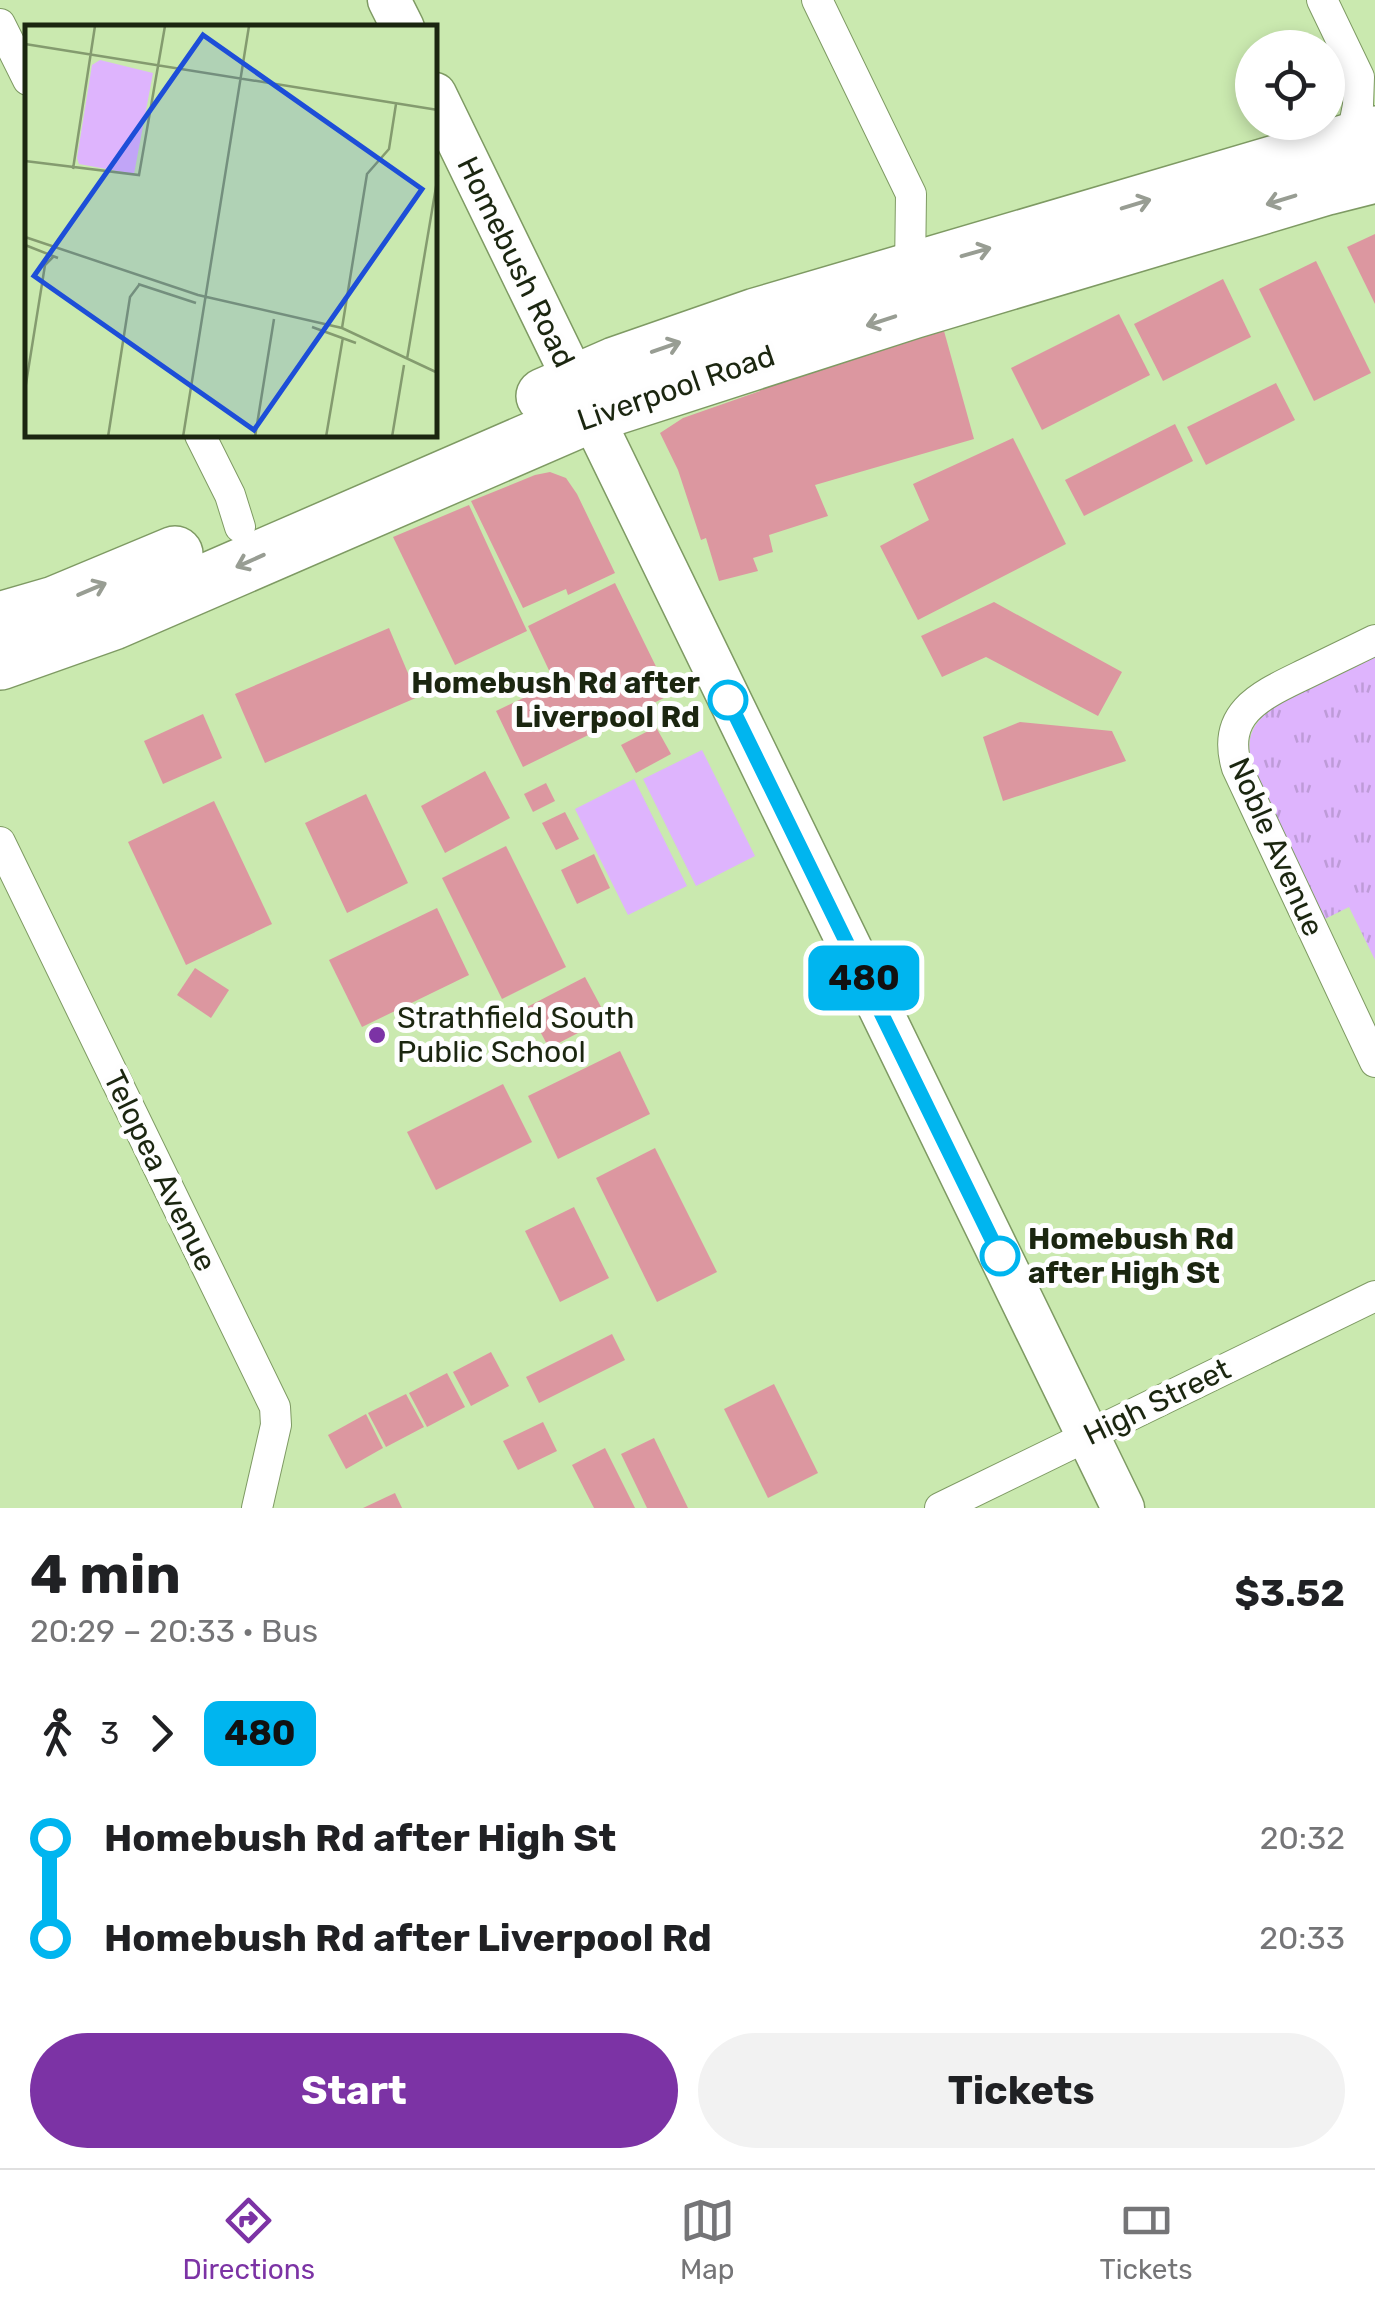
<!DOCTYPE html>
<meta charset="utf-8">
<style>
:root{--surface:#fff;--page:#f2f2f2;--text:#202124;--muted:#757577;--line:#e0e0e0;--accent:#7c33a5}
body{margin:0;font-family:Rubik,sans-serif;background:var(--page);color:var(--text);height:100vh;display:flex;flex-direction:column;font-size:38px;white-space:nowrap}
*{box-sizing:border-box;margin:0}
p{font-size:32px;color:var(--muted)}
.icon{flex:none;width:55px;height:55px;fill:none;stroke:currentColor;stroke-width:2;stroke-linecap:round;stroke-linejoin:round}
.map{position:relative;height:1508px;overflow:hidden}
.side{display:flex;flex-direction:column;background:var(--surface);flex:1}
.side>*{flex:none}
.badge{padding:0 20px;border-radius:15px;font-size:35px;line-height:65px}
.controls{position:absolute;left:1235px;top:30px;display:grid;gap:20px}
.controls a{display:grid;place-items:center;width:110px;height:110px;border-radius:50%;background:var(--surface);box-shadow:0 5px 15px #0003;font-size:50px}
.map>.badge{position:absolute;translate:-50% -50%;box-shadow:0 0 0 5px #fff}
.legs{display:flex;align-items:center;gap:15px;height:110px;padding:0 30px;font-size:32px}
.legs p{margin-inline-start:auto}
.head{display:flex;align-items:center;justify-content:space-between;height:170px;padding:0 30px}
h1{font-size:55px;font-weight:700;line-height:75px}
.action{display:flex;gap:20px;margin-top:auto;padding:20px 30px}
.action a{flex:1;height:115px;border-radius:60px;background:var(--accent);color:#fff;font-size:40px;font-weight:700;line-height:115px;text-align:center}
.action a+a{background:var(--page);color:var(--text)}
ul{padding:0 30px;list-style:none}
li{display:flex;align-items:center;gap:35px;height:100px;font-size:38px}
li i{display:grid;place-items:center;width:15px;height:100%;margin:0 12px;background:currentColor}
li i::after{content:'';width:25px;height:25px;margin:-12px;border:8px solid;border-radius:50%;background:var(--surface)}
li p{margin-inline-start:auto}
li:first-child i{background:linear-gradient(#0000 50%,currentColor 0)}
li:last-child i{background:linear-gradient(currentColor 50%,#0000 0)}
.menu{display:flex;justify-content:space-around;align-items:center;height:140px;border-top:2px solid var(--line);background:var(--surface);font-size:28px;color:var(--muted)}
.menu a{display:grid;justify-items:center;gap:5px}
.menu .current{color:var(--accent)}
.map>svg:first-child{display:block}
.park{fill:url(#park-tufts)}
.garden{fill:#deb4fd}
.building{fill:#dc97a0}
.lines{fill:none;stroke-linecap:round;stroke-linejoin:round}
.street-casing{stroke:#7e9a63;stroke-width:32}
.secondary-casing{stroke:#7e9a63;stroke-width:45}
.highway-casing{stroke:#7e9a63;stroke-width:58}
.street{stroke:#fff;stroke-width:30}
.secondary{stroke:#fff;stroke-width:42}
.highway{stroke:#fff;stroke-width:55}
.oneway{stroke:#989d93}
.line-1-casing{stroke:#fff;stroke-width:22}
.line-1{stroke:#00b5ef;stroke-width:15}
.stop-1-dot{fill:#fff;stroke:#00b5ef;stroke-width:5}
.poi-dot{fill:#7c33a5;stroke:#fefefe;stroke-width:4}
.labels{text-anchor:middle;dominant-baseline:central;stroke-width:10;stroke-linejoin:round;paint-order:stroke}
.street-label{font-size:30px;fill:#1b2610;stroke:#fefefe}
.stop-label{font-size:30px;font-weight:bold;fill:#1b2610;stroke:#fefefe;text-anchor:end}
.poi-label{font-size:30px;fill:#1b2610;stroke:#fefefe;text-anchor:start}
.inset-road{fill:none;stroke:#849b6f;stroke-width:2.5}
.view{fill:#1d4ed8;fill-opacity:0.15;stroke:#1d4ed8;stroke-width:5}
.inset-edge{fill:none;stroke:#1b2610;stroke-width:5}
</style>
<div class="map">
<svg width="1375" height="1508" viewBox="0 0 1375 1508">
<defs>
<pattern id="park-tufts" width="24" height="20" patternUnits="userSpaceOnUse" patternTransform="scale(2.5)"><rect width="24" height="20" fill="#deb4fd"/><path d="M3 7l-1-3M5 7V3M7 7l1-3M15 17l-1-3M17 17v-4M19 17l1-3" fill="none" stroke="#be9bd8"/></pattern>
</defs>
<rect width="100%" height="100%" fill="#cae9af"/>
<path class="park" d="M1375 655V960L1349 907 1325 919 1255 771C1234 721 1276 705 1312 687 1333 676 1354 666 1375 655Z"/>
<g class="garden">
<path d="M702 750 755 856 696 886 643 779Z"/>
<path d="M634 779 687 886 628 915 575 809Z"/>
</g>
<g class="building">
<path d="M1375 234V304L1347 247Z"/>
<path d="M1316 261 1371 373 1314 401 1259 289Z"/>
<path d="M1223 279 1251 337 1163 381 1134 324Z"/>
<path d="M1119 314 1150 375 1042 430 1011 368Z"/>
<path d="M944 331 974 439 815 485 828 516 769 535 773 552 753 558 758 571 719 581 706 538 701 540 678 470 660 433 683 418 760 391 759 385Z"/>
<path d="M1276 383 1295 420 1206 465 1187 427Z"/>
<path d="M1175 424 1193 461 1084 516 1065 480Z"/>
<path d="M1013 438 1066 544 918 620 880 546 929 520 913 484Z"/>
<path d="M550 472 566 478 577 494 615 573 568 595 566 589 523 608 471 501 535 475Z"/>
<path d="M469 505 527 631 455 665 393 537Z"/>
<path d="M615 583 670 695 523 767 496 711 555 683 528 626Z"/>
<path d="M994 602 1122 672 1098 716 986 657 942 677 921 636Z"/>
<path d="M389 628 418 697 265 763 235 694Z"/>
<path d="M203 714 222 758 163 784 144 741Z"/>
<path d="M1020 722 1112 731 1126 761 1003 801 983 737Z"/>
<path d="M656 727 671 754 636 773 621 745Z"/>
<path d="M485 771 510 818 445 853 421 806Z"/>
<path d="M546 783 555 801 533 812 524 794Z"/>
<path d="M366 794 408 883 347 913 305 823Z"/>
<path d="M214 801 272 924 186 965 128 842Z"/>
<path d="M565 812 579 839 556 850 542 823Z"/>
<path d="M506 846 566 967 502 999 442 878Z"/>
<path d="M594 854 610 888 577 904 561 870Z"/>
<path d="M437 908 469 975 362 1027 329 960Z"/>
<path d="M195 968 229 990 211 1018 177 995Z"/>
<path d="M585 977 607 1018 549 1048 527 1007Z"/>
<path d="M620 1051 650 1114 558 1159 528 1096Z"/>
<path d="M503 1084 532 1142 436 1190 407 1132Z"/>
<path d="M655 1148 717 1272 657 1302 596 1178Z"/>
<path d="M574 1207 609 1278 560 1302 525 1231Z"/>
<path d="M612 1334 625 1360 539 1403 526 1377Z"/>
<path d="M491 1352 509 1386 471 1406 453 1372Z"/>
<path d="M447 1373 465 1407 427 1427 409 1393Z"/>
<path d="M774 1384 818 1473 768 1498 724 1409Z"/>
<path d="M406 1394 424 1427 386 1447 368 1413Z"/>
<path d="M366 1414 383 1448 346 1469 328 1435Z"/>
<path d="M543 1422 557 1451 518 1470 503 1441Z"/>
<path d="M654 1438 688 1508H647L621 1454Z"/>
<path d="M605 1448 635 1508H594L572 1465Z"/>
<path d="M395 1493 402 1508H363Z"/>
</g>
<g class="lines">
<defs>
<g id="street">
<path d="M817 0 911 194 910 271"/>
<path d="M1322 0 1359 77 1358 105 1351 141"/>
<path d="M0 24 28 80"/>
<path d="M200 435 230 495 240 527"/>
<path d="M1375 640C1352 651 1328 663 1305 674 1262 695 1220 712 1237 768L1375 1062"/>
<path d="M0 842 275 1407 276 1425 257 1508"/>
<path d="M940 1508 1375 1296"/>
</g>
<g id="secondary">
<path d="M389 0 403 28"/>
<path d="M435 94 1123 1508"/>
</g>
<g id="highway">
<path d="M544 396 615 365 756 316 1375 134"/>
<path d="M0 620 55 604 175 554"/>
<path d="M0 662 113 622 590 415 912 311 1327 187 1375 175"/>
</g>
</defs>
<use href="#street" class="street-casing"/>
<use href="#secondary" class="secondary-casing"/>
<use href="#highway" class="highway-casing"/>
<use href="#street" class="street"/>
<use href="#secondary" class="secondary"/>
<use href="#highway" class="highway"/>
</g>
<defs><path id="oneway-shaft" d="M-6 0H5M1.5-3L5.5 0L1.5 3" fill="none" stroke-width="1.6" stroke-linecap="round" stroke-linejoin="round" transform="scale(2.5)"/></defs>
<g class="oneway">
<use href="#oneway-shaft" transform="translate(1281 200) rotate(163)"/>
<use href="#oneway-shaft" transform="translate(1136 204) rotate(-17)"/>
<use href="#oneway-shaft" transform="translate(976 252) rotate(-16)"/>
<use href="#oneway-shaft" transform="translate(881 321) rotate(162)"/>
<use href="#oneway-shaft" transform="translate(666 347) rotate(-19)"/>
<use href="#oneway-shaft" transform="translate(250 561) rotate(156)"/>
<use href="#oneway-shaft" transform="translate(92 589) rotate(-23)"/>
</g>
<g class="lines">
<defs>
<path id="line-1" d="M728 700 1000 1256"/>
</defs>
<use href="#line-1" class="line-1-casing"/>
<use href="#line-1" class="line-1"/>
</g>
<g class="stop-1-dot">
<circle cx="728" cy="700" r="18"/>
<circle cx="1000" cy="1256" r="18"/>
</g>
<circle class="poi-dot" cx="377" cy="1035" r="10"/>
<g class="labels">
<g class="street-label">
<text transform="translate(516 262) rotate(64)">Homebush Road</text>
<text transform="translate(676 388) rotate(-19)">Liverpool Road</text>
<text transform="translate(1276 847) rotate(66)">Noble Avenue</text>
<text transform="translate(160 1171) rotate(64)">Telopea Avenue</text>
<text transform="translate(1157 1402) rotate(-26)">High Street</text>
</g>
<g class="stop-label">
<text x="700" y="683">Homebush Rd after<tspan x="700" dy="34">Liverpool Rd</tspan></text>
<text x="1028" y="1239" text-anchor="start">Homebush Rd<tspan x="1028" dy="34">after High St</tspan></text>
</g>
<g class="poi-label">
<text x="397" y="1018">Strathfield South<tspan x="397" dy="34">Public School</tspan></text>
</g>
</g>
<g transform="translate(25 25)">
<rect width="412" height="412" fill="#cae9af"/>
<path d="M75 35 128 48 109 149 54 139 52 133 67 40Z" fill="#deb4fd"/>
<path class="inset-road" d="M0 19 413 85M0 136 114 150 140 1M48 144 70 1M0 212 173 270 317 303 413 348M0 220 33 233M113 259 171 278M287 302 331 318M317 303 342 149 364 124 371 79M382 334 413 150M0 365 20 240 29 231M83 412 105 272 114 260M158 412 224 1M230 412 249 294M301 412 318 312M367 412 379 340"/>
<path class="view" d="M178 10 397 164 229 405 9 251Z"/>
<rect width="412" height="412" class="inset-edge"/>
</g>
</svg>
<div class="controls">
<a><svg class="icon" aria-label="locate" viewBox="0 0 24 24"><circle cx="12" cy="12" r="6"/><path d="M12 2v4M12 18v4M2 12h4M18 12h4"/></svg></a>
</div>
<b class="badge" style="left:864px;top:978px;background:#00b5ef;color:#111">480</b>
</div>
<section class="side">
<div class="head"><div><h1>4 min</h1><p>20:29 – 20:33 · Bus</p></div><b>$3.52</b></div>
<div class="legs"><svg class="icon" aria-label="walk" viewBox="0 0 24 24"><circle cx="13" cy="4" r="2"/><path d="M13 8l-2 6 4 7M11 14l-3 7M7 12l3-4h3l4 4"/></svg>3<svg class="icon" aria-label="forward" viewBox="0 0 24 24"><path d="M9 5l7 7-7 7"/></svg><b class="badge" style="background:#00b5ef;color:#111">480</b></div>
<ul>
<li><i style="color:#00b5ef"></i><b>Homebush Rd after High St</b><p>20:32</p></li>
<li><i style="color:#00b5ef"></i><b>Homebush Rd after Liverpool Rd</b><p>20:33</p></li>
</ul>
<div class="action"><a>Start</a><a>Tickets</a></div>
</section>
<nav class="menu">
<a class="current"><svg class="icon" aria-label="directions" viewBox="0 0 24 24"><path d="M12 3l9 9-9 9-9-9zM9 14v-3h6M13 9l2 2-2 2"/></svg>Directions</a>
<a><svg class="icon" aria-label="map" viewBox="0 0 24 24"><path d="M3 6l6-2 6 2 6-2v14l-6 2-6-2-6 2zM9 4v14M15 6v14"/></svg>Map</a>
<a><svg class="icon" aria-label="tickets" viewBox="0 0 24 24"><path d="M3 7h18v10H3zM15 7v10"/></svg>Tickets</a>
</nav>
